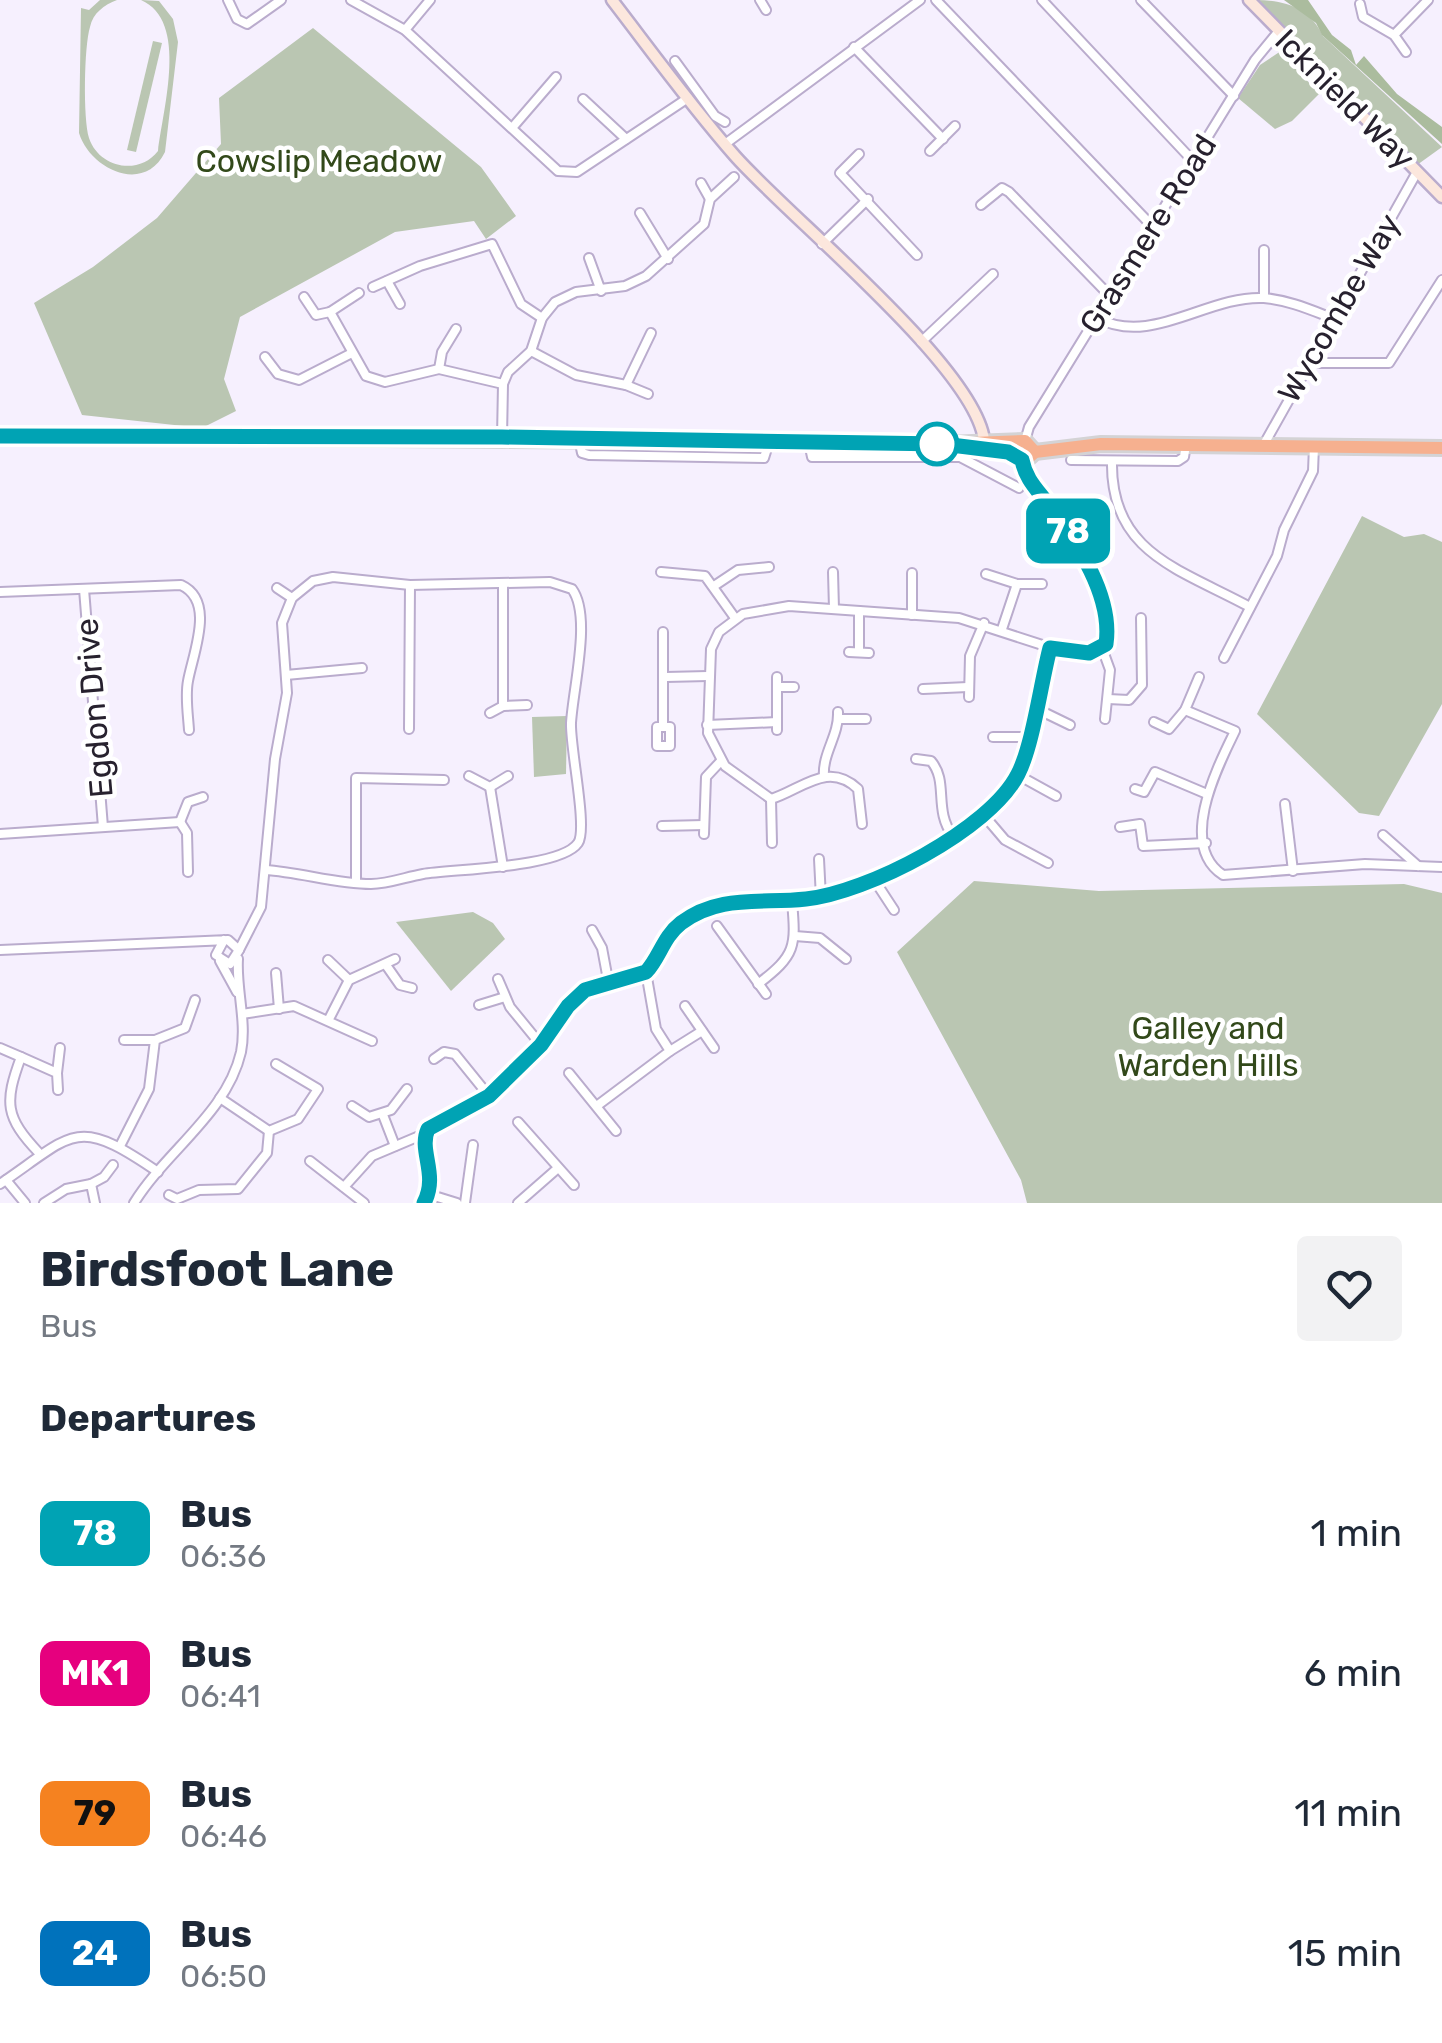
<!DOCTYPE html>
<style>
:root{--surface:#fff;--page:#f2f2f3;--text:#1f2937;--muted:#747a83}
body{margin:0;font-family:Rubik,sans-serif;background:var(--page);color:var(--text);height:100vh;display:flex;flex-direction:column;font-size:38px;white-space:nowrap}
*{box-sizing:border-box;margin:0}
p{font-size:32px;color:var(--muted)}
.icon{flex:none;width:55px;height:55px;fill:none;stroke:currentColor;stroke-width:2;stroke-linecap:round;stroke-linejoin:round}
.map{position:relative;height:1203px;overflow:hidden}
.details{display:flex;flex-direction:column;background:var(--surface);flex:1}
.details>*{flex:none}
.badge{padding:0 20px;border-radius:15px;font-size:35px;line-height:65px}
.map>.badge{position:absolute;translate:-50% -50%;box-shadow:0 0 0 5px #fff}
h2{padding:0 40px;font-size:38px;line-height:90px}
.round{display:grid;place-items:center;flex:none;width:105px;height:105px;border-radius:10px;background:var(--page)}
.headline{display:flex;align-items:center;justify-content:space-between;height:170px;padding:0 40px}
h1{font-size:48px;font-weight:700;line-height:75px}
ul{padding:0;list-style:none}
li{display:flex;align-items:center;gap:30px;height:140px;padding:0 40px}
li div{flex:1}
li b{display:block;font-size:38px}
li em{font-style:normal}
li .badge{min-width:110px;font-weight:700;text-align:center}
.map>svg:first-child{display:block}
.green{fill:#bac6b2}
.forest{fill:#abbc9e}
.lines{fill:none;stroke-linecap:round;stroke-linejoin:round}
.street-casing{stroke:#baaccd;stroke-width:12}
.secondary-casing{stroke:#baaccd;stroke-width:15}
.highway-casing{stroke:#d4d3d5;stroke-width:18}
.street{stroke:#fff;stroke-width:8}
.secondary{stroke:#fce7dd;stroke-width:10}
.highway{stroke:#f6b08f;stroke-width:12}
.line-casing{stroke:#fff;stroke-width:22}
.line{stroke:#00a3b4;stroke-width:15}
.stop-dot{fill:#fff;stroke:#00a3b4;stroke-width:5}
.labels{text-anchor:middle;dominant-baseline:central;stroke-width:9;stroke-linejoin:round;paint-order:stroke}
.street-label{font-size:32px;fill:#27212e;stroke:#fff}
.park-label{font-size:32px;fill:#32491a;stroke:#fff}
</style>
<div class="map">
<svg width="1442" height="1203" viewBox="0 0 1442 1203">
<rect width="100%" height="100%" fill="#f6f0fe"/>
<g class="green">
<path d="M100 0H117C104 5 93 13 90 27 84 46 83 119 89 138 99 168 139 176 158 151 163 108 189 21 141 0L159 1 173 19 178 42 165 152C144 195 90 169 79 133L81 8 89 10Z"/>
<path d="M1256 0C1285 0 1310 8 1323 36L1442 147 1417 165Z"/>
<path d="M313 28 481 167 516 216 486 239 474 221 395 232 240 317 224 379 236 411 202 428 82 415 34 303 93 267 157 218 221 144 219 98Z"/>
<path d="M153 41 162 43 136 152 127 150Z"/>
<path d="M1281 51 1319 94 1292 121 1275 129 1238 98 1260 65Z"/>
<path d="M1362 516 1404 537 1424 534 1442 542V704L1379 816 1359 813 1257 714Z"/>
<path d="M567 716 566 774 534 777 532 717Z"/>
<path d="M974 881 1099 891 1404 884 1442 893V1203H1027L1021 1180 897 952Z"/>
<path d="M473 912 493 923 505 939 451 991 396 922Z"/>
</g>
<path class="forest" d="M1284 0H1308L1332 35 1351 50 1356 65 1364 56 1397 94 1442 127V144L1322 35 1316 23Z"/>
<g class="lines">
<defs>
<g id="street">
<path d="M228 0 237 19 247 24 281 0"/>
<path d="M351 0 405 30 558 171 577 172 688 98"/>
<path d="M760 0 766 10"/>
<path d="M936 0 1153 227"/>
<path d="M1042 0 1193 161"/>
<path d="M1141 0 1234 96"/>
<path d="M1360 4 1363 17 1394 35 1406 52"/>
<path d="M405 30 430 0"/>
<path d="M1394 35 1428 0"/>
<path d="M854 47 943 139"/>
<path d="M675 61 715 116 725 122"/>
<path d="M583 99 626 139"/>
<path d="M512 128 556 77"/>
<path d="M725 144 920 0"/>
<path d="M930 151 955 126"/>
<path d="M859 154 840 173 917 255"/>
<path d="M701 183 710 199"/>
<path d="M981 205 1002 188 1009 192 1110 296"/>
<path d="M640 213 668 259"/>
<path d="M822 244 868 199"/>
<path d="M589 258 601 291"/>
<path d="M387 281 400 304"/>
<path d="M373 287 420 266 492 244 521 304 542 318"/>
<path d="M304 297 316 315 330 312 366 376 385 382 439 369 503 384"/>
<path d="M1264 298V250"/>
<path d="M330 312 359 293"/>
<path d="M1097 318C1152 347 1207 295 1264 298 1288 300 1311 310 1332 318"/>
<path d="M921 342 993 274"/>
<path d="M531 351 576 375 626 385 651 333"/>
<path d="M265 357 278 374 299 380 350 354"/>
<path d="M1311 358 1319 363H1389L1442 280"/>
<path d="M439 369 442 352 456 329"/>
<path d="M626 385 648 394"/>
<path d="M502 437 503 384 508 372 531 351 542 318 555 302 576 292 625 286 646 276 704 224 710 199 734 177"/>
<path d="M579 439 582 453 589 455 764 458 769 442"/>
<path d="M1025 441 1029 427 1255 60 1278 32"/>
<path d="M809 443 812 457H960L1019 488"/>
<path d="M1263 446 1417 172"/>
<path d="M1071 460 1178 461 1184 457 1186 445"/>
<path d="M1022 461 1029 482 1070 533 1098 594 1107 633 1102 648 1110 670 1105 719"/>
<path d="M1112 461C1110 553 1180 569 1250 607"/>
<path d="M661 572 705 576 735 618"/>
<path d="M833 572 834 609"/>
<path d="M912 573V615"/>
<path d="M986 574 1017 584H1042"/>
<path d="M503 583V706"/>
<path d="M714 586 738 570 769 567"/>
<path d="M277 588 292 598"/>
<path d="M84 589 103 827"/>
<path d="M0 592 181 585C216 601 193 653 188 681 185 696 188 714 189 730"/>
<path d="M859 611V649"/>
<path d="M1002 629 1017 584"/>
<path d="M663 632V727H670V746H657V727H663"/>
<path d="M849 652 869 653"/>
<path d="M1224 658 1277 556 1284 530 1313 471 1314 446"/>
<path d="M286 675 362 668"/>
<path d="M666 677 708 676"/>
<path d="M777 677V730"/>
<path d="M777 687H794"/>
<path d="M923 689 968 687"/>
<path d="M969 697 970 656 984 623"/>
<path d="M1108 699 1129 700 1142 685 1141 618"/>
<path d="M1035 708 1070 725"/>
<path d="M1185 710 1235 731C1218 766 1177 845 1223 875L1365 864 1442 867"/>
<path d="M490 713 503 706 527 705"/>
<path d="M839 719H866"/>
<path d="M1154 722 1169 729 1185 710 1199 677"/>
<path d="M707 725 777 722"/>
<path d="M409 729 410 585"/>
<path d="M993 737H1028"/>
<path d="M916 759 931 761C949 782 933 810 953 836"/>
<path d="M1018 775 1056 796"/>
<path d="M469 776 490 787 508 776"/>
<path d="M824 777C822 753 839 736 838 712"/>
<path d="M490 787 503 867"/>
<path d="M1135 789 1144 792 1155 772 1207 794"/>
<path d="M771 799 725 766 708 733 711 649 719 632 743 614 789 606 959 618 1064 652 1102 648"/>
<path d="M771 799C801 790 828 760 858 789L862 824"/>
<path d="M771 799 772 843"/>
<path d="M1285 804 1293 871"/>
<path d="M982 813 1005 840 1048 863"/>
<path d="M180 822 187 833 188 872"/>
<path d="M180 822 188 802 203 797"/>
<path d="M662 826 704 825"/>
<path d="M1120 827 1140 824 1143 846 1206 843"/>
<path d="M0 834 180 822"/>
<path d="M704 834 706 777 721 761"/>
<path d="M1383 835 1418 866"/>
<path d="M819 859 821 898"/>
<path d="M875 881 894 910"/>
<path d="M356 883V778L444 780"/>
<path d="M717 926 766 994"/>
<path d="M592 930 602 948 608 980"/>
<path d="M795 936 820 938 846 959"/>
<path d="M0 950 228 940 239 950 230 964 216 955 224 940"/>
<path d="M239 950 261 907 275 759 287 693 282 623 292 598 313 581 333 577 410 585 550 582 572 589C592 616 573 688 571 723 570 748 588 829 578 843 561 868 453 869 423 874 406 877 388 884 371 884 336 884 300 872 265 870"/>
<path d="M328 960 349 980"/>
<path d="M220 961 237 992"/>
<path d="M386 965 400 985 412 988"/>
<path d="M276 973 279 1009"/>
<path d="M498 979 510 1007 541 1045"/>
<path d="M758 984C796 955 796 947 792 901"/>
<path d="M479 1005 505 997"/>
<path d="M685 1006 714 1048"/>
<path d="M242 1014 294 1006 372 1041"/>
<path d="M329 1019 349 980 395 959"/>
<path d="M124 1040H155"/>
<path d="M0 1048 21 1057C4 1103 5 1117 39 1153"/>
<path d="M670 1051 702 1031"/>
<path d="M21 1057 57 1073 58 1090"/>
<path d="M434 1059 444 1052 455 1054 489 1096"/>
<path d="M57 1073 60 1048"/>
<path d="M569 1073 616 1131"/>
<path d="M220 1098 269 1131 298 1119 318 1089 276 1064"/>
<path d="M598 1105 670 1051 656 1029 646 972"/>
<path d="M352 1106 369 1117 391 1110 407 1089"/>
<path d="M383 1115 395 1146"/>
<path d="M518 1122 574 1185"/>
<path d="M120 1146 149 1089 155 1040 185 1028 195 1000"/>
<path d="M310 1161 364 1203"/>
<path d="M6 1180 25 1203"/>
<path d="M0 1184C75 1133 75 1115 158 1172"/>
<path d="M91 1184 104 1177 113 1165"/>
<path d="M344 1187 372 1156 424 1134"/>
<path d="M428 1194 457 1203"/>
<path d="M169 1195 177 1199 199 1190 238 1189 267 1153 269 1131"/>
<path d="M44 1203 66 1189 91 1184 95 1203"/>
<path d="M134 1203C166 1151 227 1113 241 1052 247 1022 236 989 238 959"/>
<path d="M424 1203C438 1174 418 1151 427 1129L489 1096 541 1045 568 1005 585 990 646 972C660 957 663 937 681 923 719 894 761 904 806 899 865 893 990 830 1018 774 1034 741 1041 685 1050 648"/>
<path d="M465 1203 473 1145"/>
<path d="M518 1203 558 1168"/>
</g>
<g id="secondary">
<path d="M612 0C652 52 691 106 735 156 790 218 975 367 984 440"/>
<path d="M1249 0 1442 197"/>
</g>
<g id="highway">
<path d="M0 436 902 443 1008 452 1025 461 1035 452 1101 444 1442 448"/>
<path d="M946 444 1025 441 1035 452"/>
</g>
</defs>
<use href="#street" class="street-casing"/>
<use href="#secondary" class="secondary-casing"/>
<use href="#highway" class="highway-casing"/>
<use href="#street" class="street"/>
<use href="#secondary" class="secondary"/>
<use href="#highway" class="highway"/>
</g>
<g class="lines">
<defs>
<path id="line" d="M0 436 502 437 943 444 1008 452 1022 460C1026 481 1039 491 1050 507 1077 543 1113 596 1106 644L1089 653 1050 648C1041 682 1033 745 1018 774 990 830 866 893 806 899 761 904 719 894 681 923 663 937 660 957 646 972L585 990 568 1006 541 1045 489 1096 428 1129C418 1151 439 1174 424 1203"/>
</defs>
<use href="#line" class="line-casing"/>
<use href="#line" class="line"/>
</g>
<circle class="stop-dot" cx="937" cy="444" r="20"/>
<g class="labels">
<g class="street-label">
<text transform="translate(1345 99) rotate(45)">Icknield Way</text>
<text transform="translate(1148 234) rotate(-58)">Grasmere Road</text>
<text transform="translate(1339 308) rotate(-60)">Wycombe Way</text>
<text transform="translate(94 708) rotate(-95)">Egdon Drive</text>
</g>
<g class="park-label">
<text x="319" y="161">Cowslip Meadow</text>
<text x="1208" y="1028">Galley and<tspan x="1208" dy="37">Warden Hills</tspan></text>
</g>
</g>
</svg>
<b class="badge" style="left:1068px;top:531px;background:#00a3b4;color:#fff">78</b>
</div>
<section class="details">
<div class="headline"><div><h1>Birdsfoot Lane</h1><p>Bus</p></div><a class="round"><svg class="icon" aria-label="heart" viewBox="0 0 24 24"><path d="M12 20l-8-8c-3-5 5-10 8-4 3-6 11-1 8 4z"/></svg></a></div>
<h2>Departures</h2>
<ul>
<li><span class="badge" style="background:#00a3b4;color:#fff">78</span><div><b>Bus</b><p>06:36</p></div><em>1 min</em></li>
<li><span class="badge" style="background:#e6007e;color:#fff">MK1</span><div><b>Bus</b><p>06:41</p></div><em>6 min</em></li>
<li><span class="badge" style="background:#f58220;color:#111">79</span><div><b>Bus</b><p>06:46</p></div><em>11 min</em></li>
<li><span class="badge" style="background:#0072bc;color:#fff">24</span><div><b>Bus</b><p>06:50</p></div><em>15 min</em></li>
</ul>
</section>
